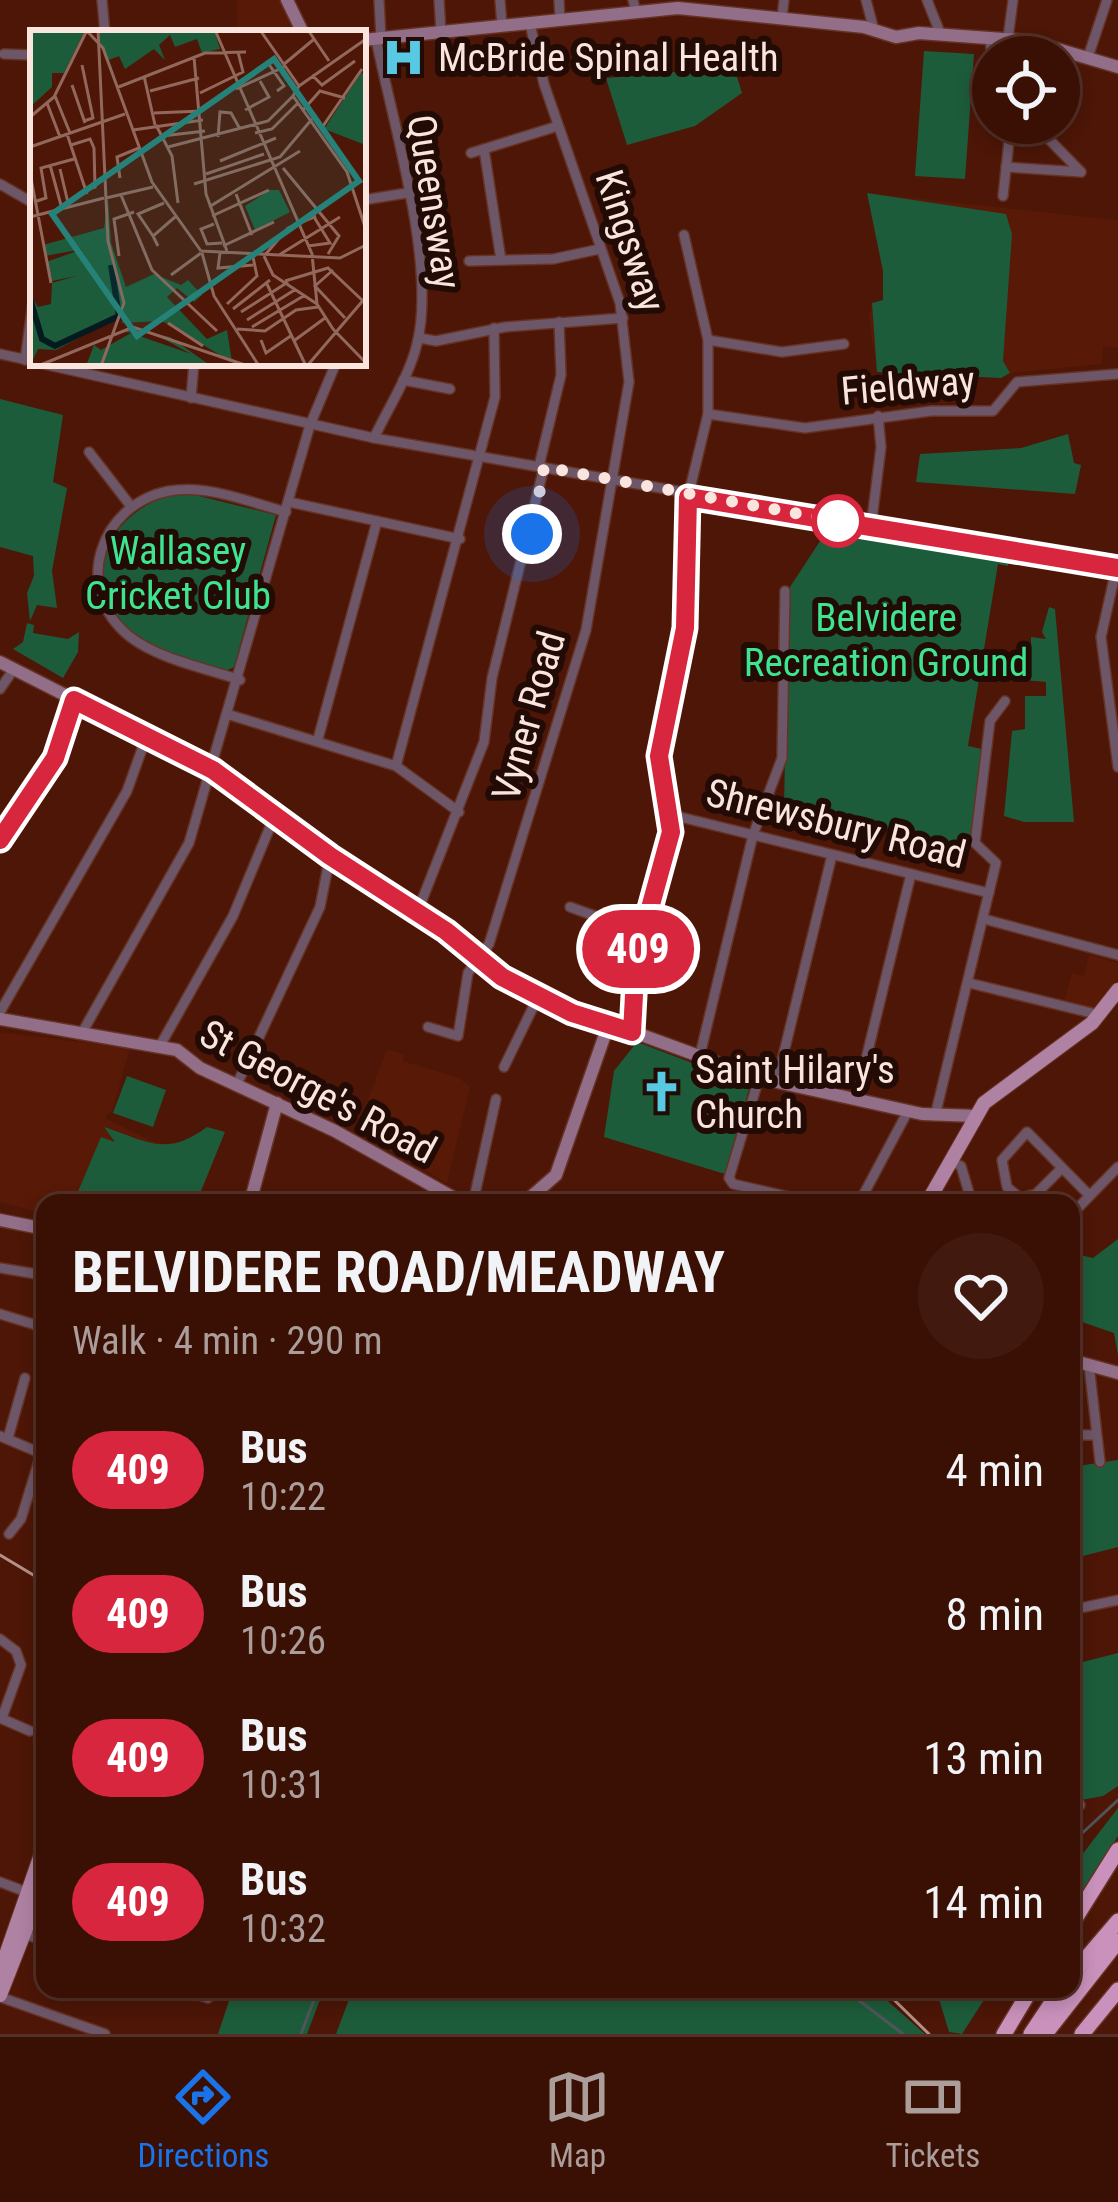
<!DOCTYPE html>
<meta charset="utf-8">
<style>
:root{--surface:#3a1005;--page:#41190f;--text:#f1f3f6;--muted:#ab9d9a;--line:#543027;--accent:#1a73e8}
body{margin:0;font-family:"Roboto Condensed",sans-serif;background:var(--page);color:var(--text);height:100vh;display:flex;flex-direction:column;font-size:45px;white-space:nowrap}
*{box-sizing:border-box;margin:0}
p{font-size:39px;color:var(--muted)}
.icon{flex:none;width:66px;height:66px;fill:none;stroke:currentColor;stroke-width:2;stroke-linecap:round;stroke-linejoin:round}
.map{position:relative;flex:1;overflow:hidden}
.sheet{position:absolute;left:36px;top:1194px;width:1044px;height:804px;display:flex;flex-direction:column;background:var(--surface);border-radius:24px;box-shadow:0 6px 18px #0003,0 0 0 3px var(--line)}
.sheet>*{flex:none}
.badge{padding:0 24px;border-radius:39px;font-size:42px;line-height:78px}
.controls{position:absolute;left:972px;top:36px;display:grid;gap:24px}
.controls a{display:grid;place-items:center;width:108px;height:108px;border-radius:50%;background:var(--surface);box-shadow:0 6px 18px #0003,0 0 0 3px var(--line);font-size:60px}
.you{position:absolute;width:60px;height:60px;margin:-30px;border:9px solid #fff;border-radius:50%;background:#1a73e8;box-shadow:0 0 0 18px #1a73e833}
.map>.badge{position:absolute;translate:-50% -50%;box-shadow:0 0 0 6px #fff}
.round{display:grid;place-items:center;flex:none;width:126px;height:126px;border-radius:63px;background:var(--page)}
.headline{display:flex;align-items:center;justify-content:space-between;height:204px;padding:0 36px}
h1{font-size:57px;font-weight:700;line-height:90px}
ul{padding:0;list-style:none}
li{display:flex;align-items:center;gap:36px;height:144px;padding:0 36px}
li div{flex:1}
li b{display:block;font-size:45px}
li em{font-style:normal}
li .badge{min-width:132px;font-weight:700;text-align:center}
.tab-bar{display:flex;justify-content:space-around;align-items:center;height:168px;border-top:3px solid var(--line);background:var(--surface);font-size:33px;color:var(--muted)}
.tab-bar a{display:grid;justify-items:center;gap:6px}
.tab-bar .selected{color:var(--accent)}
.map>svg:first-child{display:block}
.built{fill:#581907}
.green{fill:#1d5c3a}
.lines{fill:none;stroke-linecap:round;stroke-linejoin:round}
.stream{stroke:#4e5758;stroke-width:3}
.street-casing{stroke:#653325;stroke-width:12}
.secondary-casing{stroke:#653325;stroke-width:15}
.primary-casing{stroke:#653325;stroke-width:16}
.highway-casing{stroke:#653325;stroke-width:18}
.street{stroke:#6d5667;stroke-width:9}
.secondary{stroke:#926e89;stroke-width:12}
.primary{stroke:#af81a3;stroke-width:14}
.highway{stroke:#c991bb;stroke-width:15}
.rail{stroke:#b49187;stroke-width:3}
.line-casing{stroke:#fff;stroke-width:27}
.line{stroke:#d7263d;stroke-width:18}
.walk{stroke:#fae4de;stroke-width:12;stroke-dasharray:0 21.6}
.stop-dot{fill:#fff;stroke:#d7263d;stroke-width:6}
.labels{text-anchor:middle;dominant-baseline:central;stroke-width:12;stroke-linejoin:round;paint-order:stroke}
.poi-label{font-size:39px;fill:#fae4de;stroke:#230b05;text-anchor:start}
.street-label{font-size:39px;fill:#fae4de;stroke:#230b05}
.park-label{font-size:39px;fill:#3ee590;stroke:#230b05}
.inset-river{fill:none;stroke:#041a1f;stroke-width:6}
.inset-road{fill:none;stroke:#92685d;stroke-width:3}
.view{fill:#268179;fill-opacity:0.15;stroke:#268179;stroke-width:6}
.inset-edge{fill:none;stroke:#fae4de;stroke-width:6}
</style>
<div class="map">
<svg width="1118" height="2034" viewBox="0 0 1118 2034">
<rect width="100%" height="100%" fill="#4d1607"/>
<g class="built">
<path d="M237 0H284L297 33H237Z"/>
<path d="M867 193 1118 220V348L1103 346 1102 364 1010 373 1001 378 877 372 869 319 872 303 883 300V272Z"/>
<path d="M1089 955 1118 963V978L1093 1008 1064 1002 1072 973 1084 976Z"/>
<path d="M0 1032 130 1048 113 1109 105 1118 149 1140 179 1147 207 1127 225 1132 197 1203H45V1214L0 1202Z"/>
<path d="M387 1049 404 1055 403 1061 459 1078 470 1087 447 1183 356 1132Z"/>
</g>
<g class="green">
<path d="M924 51 974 54 965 179 915 176Z"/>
<path d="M734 67 742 93 695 126 627 145 606 78Z"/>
<path d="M867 193 1006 214 1012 234 1003 361 1010 373 1001 378 877 372 872 303 883 300V271Z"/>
<path d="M0 399 63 415 53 482 67 488 52 571 57 608 37 605 30 621 27 593 34 576 33 556 0 547Z"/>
<path d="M1068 434 1074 463 1081 465 1075 494 916 482 920 454 1021 448Z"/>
<path d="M171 495H195L276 515 234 667 226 671C197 661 161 654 136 637 68 593 106 513 171 495Z"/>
<path d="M828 529 1009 558 1008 566 998 564 968 746 982 749 969 855 907 832 784 810 788 590Z"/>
<path d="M1049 607 1055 609 1074 822H1024L1004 816 1012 731 1025 729V696H1046V682L1025 680 1031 670 1021 664 1022 651 1031 650V637L1046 639 1042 632Z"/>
<path d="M27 623 34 625 33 633 68 639 79 632 78 652 63 678 13 649 23 642Z"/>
<path d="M637 1042 750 1085 725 1174 604 1137 614 1071Z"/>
<path d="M127 1076 166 1090 153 1127 113 1113Z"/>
<path d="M104 1127C149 1142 166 1157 207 1127L225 1132 196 1203H80L74 1201 101 1137 115 1142Z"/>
<path d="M1118 1239V1355L1114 1333 1082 1322 1071 1349V1253L1093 1258Z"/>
<path d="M1118 1460V1547L1071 1559V1467Z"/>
<path d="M1118 1653V1786L1103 1796 1081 1800 1071 1776V1665Z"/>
<path d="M1118 1808V1836L1071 1909V1869Z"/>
<path d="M233 1989H324L307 2034H218Z"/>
<path d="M341 1989H874L925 2034H336L351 1994Z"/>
<path d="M936 1989H991L962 2034 949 2032Z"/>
</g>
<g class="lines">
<g class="stream">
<path d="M1078 1837 1118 1800"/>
<path d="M844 1989 903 2034"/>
<path d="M301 2034 318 1989"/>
</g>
<defs>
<g id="street">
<path d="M102 0 105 33"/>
<path d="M379 0 381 38"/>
<path d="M439 0 441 32"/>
<path d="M500 0 502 26"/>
<path d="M559 0 560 21"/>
<path d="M633 0 636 12"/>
<path d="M866 0 874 30"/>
<path d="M927 0 941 35"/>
<path d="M782 18 784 0"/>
<path d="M990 38 993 74"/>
<path d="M1008 38 1013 0"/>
<path d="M4 54 33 55"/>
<path d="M1088 57 1107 0"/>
<path d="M1033 123 1081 172"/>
<path d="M484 149 501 260"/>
<path d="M471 153 558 126"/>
<path d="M1006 167 1081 172"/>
<path d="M0 184 33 203"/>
<path d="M1003 196 1011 123"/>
<path d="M363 200 407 193"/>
<path d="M469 261 553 259 600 249"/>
<path d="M419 338 436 341 505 327 623 318"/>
<path d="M708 340 782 352 844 344"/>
<path d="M0 354 28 360"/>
<path d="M25 360 33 302"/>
<path d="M39 363 374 438 1118 568"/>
<path d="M403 380 450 389"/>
<path d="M191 398 194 363"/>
<path d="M708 414 805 428 931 411H993L1017 382 1118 374"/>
<path d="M374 438C388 408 409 377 417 344 437 265 392 121 376 39"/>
<path d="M89 452 130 505"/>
<path d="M539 466 561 375 559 322"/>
<path d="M289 502 460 539"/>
<path d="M871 527 881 447 878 416"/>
<path d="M1117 565 1101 637 1118 767"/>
<path d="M240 680C205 668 158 659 129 636 71 589 100 504 169 491 207 484 249 502 286 512"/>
<path d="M0 689 14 669"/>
<path d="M230 715 396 766 459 812"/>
<path d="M318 739 377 521"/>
<path d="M396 766 495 397 494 328"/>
<path d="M668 814 989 893"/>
<path d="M570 907 642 933"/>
<path d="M417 913 484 742 492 678 544 467"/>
<path d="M984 919 1118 955"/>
<path d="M969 983 1100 1015"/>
<path d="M0 1012 127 791 147 735"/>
<path d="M428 1027 458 1036 468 973 489 944 586 630 629 382 620 303 544 84 530 24"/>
<path d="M83 1031 189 843 310 425 336 363"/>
<path d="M632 1032 636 959 671 832 659 756 685 628 688 497 708 414V340L684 235"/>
<path d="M161 1044 233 916 275 815"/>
<path d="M699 1059 753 835 782 758 785 591"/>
<path d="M504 1067 538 997"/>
<path d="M759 1078 729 1178 733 1184 816 1203"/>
<path d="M777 1081 832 855"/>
<path d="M237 1084 320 907 330 856"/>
<path d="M856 1100 911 874"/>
<path d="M935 1116 996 863 975 843 990 721 1005 701"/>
<path d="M952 1162 961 1166 972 1203"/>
<path d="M1062 1168 1036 1194 1020 1198 1007 1187 1002 1160 1027 1132 1089 1195"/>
<path d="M473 1203 496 1099"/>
<path d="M859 1203 908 1111"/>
<path d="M1071 1215 1118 1167"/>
<path d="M0 1268 42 1275"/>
<path d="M0 1314 36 1325"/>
<path d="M1089 1365 1100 1462"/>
<path d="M1071 1435H1096"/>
<path d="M0 1436 45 1455"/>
<path d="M8 1438 25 1378"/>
<path d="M9 1534 21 1519 41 1454"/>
<path d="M1071 1610 1118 1600"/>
<path d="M0 1639 16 1651 21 1665 2 1718"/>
<path d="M0 1718 30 1731"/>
<path d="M1071 1790 1080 1805"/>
<path d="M0 1882 29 1893"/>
<path d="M22 1933 45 1941"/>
<path d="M182 1989 208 1998"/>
<path d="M0 1997 105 2034"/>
</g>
<g id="secondary">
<path d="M287 0 303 33"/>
<path d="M363 40 678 8 864 27 896 37 919 33 1030 41 1118 67"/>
<path d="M0 662 213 770 538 997 759 1078 922 1114 976 1116"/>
<path d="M0 840 55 758 74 700"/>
<path d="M0 1019 177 1050 200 1068 335 1131 463 1203"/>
<path d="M250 1203 277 1103"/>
<path d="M524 1203 556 1175 608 1026"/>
<path d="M0 1220 45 1229"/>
<path d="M1071 1360 1118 1373"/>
</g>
<g id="primary">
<path d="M927 1203 984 1103 1092 1023 1118 990"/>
<path d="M0 1972 45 1843"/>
<path d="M0 1995 45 1880"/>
</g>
<g id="highway">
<path d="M1071 1925 1118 1850"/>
<path d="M1071 1976 1118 1921"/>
<path d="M1004 2034 1031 1989"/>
<path d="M1031 2034 1061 1989"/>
<path d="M1045 2034 1118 1941"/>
<path d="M1082 2034 1118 1990"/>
</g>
</defs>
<use href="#street" class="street-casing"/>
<use href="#secondary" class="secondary-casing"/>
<use href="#primary" class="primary-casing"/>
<use href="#highway" class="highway-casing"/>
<use href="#street" class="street"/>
<use href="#secondary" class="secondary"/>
<use href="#primary" class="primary"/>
<use href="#highway" class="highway"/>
<g class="rail">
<path d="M0 1555 45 1582"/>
<path d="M883 1989 929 2034"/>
</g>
</g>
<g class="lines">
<defs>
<path id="line" d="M0 840 55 758 74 700 213 770 330 856 446 931 502 977 572 1013 632 1032 636 959 671 832 659 756 685 628 688 497 1118 568"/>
</defs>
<use href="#line" class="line-casing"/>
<use href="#line" class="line"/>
<path class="walk" d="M532 534 544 467 838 521"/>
</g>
<defs>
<symbol id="hospital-bare" viewBox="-9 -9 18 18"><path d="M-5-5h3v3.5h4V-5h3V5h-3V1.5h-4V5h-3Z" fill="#58c9e3" stroke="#230b05" stroke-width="2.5" paint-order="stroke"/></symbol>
<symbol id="church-bare" viewBox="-9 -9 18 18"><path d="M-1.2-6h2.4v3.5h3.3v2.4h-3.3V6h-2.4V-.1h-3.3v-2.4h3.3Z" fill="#58c9e3" stroke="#230b05" stroke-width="2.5" paint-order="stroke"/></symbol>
</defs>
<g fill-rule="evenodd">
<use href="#hospital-bare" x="374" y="28" width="59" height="59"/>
<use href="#church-bare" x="632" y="1062" width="59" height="59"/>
</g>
<circle class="stop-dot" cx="838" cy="521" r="24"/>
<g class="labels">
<g class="poi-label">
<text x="438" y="58">McBride Spinal Health</text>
<text x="695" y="1070">Saint Hilary's<tspan x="695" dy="45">Church</tspan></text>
</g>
<g class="street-label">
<text transform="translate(434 202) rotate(81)">Queensway</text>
<text transform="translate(630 241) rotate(72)">Kingsway</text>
<text transform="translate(908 386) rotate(-5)">Fieldway</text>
<text transform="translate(529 716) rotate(-74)">Vyner Road</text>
<text transform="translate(836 824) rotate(14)">Shrewsbury Road</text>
<text transform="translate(318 1092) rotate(28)">St George's Road</text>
</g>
<g class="park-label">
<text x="178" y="551">Wallasey<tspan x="178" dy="45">Cricket Club</tspan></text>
<text x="886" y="618">Belvidere<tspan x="886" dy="45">Recreation Ground</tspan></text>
</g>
</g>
<g transform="translate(30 30)">
<rect width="336" height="336" fill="#4d1607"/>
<path d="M0 0H55L34 43H22V57L0 77ZM66 0H184L190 19 172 23 167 9 145 17 140 5 129 15 135 30 124 19 95 39 89 26 76 31ZM331 43 336 44V130L333 114 294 99ZM240 160H249L260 182 225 200 215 176ZM78 169 81 213 96 257 124 244 151 255 158 250 172 265 164 272 147 258 137 267 177 309 197 300 202 332 132 291 92 293 93 285 26 320 8 319 0 336V265L8 277 21 274 22 253 46 246 22 251 16 232 53 219 15 226 13 215 74 198ZM104 299 140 307 181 336H56L64 315 71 320 101 303 161 324 125 304 92 302Z" fill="#1d5c3a"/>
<path class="inset-river" d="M0 268 12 309 25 316 89 286 81 235"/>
<path class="inset-road" d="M68 0 78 211 94 273 71 336M185 0 282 224 287 274 303 299M230 0 269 56M278 0 299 31M57 1 73 18 122 152 171 221M164 27 176 164 197 221M238 33 254 56 247 61M52 35 63 88 54 91M253 35 283 10M282 45 292 55 325 31M114 46 125 95M42 55 55 93M269 56 263 66 317 142 336 200M269 56 336 9M86 58 175 23 216 22M206 59 254 37M120 61 169 48M170 63 213 42 208 22M25 66 40 103M17 73 30 107M274 79 290 61 315 68M215 80 239 67 230 51M124 83 172 81M0 87 24 67 57 0M126 95 142 126 148 173M291 99 332 39M103 100 173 90M225 103 242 99 268 73M37 104 57 164M132 106 175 101M188 107 190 82 201 83 210 99M41 115 60 109 64 118 65 157 56 160M0 117 95 84M138 117 238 91 263 66M190 131 246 108M20 135 32 179M253 138 309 206 298 224M30 139 39 177M0 143 21 253M176 144 234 124M90 148 87 127 109 118M164 154 250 127 282 89M206 164 222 205M91 165 122 240 187 301M76 168 123 157M4 172 16 168 11 138 44 129M179 177 270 121M182 186 239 160M0 187 74 168M184 194 171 199 177 214 192 213M123 206 108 184 134 173M128 216 123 206 145 187M193 216 244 192M278 216 300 213 284 187M171 221 310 228 336 215M172 223 184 266 229 336M190 223 188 238 223 235M235 225 258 198 286 186M249 225 310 187M89 226 84 189 104 182M234 226 243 245 287 274M303 240 285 256 315 288M141 245 171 223M255 251 298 238 333 271M236 252 276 336M197 274 227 246 223 227M203 279 240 250M211 282 258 252M217 290 266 259M138 293 173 316M222 297 275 265M207 299 235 301 266 280 288 277M303 299 336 333M231 310 236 323 262 305M265 310 295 288M8 336 103 297 218 336M277 336 336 267"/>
<path class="view" d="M244 29 329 151 107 306 22 184Z"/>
<rect width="336" height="336" class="inset-edge"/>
</g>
</svg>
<div class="controls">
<a><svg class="icon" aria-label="locate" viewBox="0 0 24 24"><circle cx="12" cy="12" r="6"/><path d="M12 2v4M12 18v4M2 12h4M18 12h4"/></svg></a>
</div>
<div class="you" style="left:532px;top:534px"></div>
<b class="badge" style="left:638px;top:949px;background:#d7263d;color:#fff">409</b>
<section class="sheet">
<div class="headline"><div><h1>BELVIDERE ROAD/MEADWAY</h1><p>Walk · 4 min · 290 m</p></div><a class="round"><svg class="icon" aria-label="heart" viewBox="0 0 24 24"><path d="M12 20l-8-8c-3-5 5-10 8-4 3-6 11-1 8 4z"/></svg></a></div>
<ul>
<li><span class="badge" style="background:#d7263d;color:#fff">409</span><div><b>Bus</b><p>10:22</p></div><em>4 min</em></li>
<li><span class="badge" style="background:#d7263d;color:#fff">409</span><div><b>Bus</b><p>10:26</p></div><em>8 min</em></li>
<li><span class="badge" style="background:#d7263d;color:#fff">409</span><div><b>Bus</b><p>10:31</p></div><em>13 min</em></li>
<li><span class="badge" style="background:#d7263d;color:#fff">409</span><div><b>Bus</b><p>10:32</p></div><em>14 min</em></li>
</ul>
</section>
</div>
<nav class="tab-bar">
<a class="selected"><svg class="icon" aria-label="directions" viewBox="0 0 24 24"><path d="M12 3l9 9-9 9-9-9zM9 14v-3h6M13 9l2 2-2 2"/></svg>Directions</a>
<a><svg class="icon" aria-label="map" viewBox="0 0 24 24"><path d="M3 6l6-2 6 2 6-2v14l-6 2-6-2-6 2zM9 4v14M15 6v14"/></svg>Map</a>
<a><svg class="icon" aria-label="tickets" viewBox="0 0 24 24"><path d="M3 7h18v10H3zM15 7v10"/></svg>Tickets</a>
</nav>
